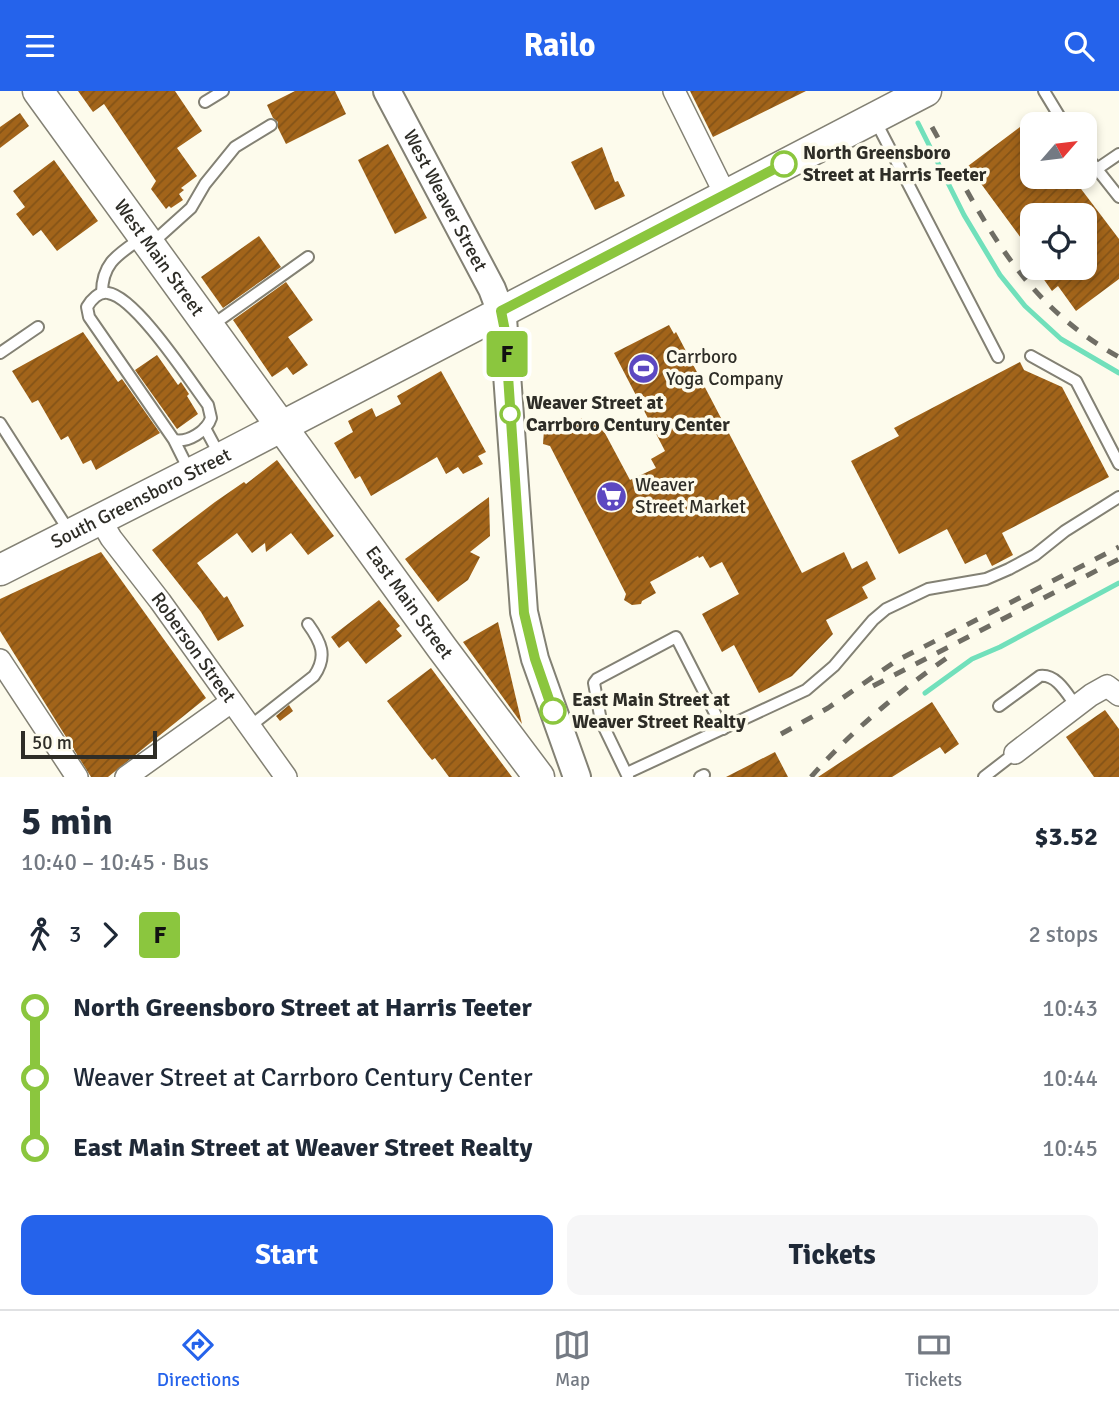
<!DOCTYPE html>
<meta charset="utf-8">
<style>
:root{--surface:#fff;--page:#f6f6f7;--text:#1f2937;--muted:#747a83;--line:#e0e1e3;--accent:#2563eb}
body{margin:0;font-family:Signika,sans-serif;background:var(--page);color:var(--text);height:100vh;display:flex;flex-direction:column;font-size:26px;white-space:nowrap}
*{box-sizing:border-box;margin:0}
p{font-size:23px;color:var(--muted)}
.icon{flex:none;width:38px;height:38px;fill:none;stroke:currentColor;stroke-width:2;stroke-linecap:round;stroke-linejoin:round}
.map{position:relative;height:686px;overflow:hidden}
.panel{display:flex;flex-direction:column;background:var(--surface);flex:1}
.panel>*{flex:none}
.badge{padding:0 14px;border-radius:5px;font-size:24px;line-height:46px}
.needle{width:46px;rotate:62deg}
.fabs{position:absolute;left:1020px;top:21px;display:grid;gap:14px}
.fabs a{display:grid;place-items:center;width:77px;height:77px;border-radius:14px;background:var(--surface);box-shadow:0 4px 10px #0003;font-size:35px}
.scale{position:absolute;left:21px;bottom:18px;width:136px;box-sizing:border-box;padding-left:7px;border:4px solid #2e2d27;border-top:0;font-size:19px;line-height:24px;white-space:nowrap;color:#2e2d27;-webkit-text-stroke:5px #fdfbec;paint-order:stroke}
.map>.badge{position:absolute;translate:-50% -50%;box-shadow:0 0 0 4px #fff}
.legs{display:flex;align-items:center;gap:10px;height:77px;padding:0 21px;font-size:23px}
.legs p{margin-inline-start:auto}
.summary{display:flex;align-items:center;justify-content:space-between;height:119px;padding:0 21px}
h1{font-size:38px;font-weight:700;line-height:52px}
.cta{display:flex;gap:14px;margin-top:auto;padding:14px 21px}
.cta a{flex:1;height:80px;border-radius:14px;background:var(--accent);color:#fff;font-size:28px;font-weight:700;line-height:80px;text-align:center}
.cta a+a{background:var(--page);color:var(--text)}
ul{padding:0 21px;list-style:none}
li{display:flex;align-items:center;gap:24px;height:70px;font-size:26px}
li i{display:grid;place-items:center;width:10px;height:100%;margin:0 9px;background:currentColor}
li i::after{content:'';width:18px;height:18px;margin:-9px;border:5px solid;border-radius:50%;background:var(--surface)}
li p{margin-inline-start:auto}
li:first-child i{background:linear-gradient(#0000 50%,currentColor 0)}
li:last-child i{background:linear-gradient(currentColor 50%,#0000 0)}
header{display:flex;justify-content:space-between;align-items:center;height:91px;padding:0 21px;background:var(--accent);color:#fff;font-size:32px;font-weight:700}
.tabs{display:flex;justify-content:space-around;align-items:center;height:98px;border-top:2px solid var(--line);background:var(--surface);font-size:19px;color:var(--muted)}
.tabs a{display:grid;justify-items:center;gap:4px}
.tabs .active{color:var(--accent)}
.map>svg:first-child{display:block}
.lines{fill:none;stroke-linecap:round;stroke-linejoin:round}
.stream{stroke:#71e0bb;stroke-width:5}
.building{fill:url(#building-hatch)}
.service-casing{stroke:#838174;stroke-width:14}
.minor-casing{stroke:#838174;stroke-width:24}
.tertiary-casing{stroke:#838174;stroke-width:30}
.secondary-casing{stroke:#838174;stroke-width:33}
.service{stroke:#fff;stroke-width:10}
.minor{stroke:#fff;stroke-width:21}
.tertiary{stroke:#fff;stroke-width:26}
.secondary{stroke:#fff;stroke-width:30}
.rail{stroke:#6f6d64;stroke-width:5;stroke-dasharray:12 12;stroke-linecap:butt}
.line-1-casing{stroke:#fff;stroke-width:16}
.line-1{stroke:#8bc63e;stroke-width:10}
.stop-1-dot{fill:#fff;stroke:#8bc63e;stroke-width:3.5}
.labels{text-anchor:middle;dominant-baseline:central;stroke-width:7;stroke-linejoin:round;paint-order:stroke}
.stop-label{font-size:19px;font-weight:bold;fill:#2e2d27;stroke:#fdfbec;text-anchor:start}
.street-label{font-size:19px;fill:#2e2d27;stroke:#fdfbec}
.poi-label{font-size:19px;fill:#2e2d27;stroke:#fdfbec;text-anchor:start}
</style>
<header><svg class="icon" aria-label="menu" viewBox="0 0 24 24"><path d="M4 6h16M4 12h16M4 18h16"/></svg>Railo<svg class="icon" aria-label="search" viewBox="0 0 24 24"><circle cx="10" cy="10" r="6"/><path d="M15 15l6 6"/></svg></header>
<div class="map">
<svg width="1119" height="686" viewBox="0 0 1119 686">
<defs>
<pattern id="building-hatch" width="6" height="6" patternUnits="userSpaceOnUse" patternTransform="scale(1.75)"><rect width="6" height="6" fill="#a2641a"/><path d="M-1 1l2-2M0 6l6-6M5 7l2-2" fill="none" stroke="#845317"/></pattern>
</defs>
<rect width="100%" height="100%" fill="#fdfbec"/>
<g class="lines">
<g class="stream">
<path d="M918 32 964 124 1000 184 1025 215 1061 248 1119 282"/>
<path d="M925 602 972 568 1000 556 1119 492"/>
</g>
</g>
<g class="building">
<path d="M78 0H175L202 40 177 57 197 85 181 97 184 99 179 103 183 109 171 117 169 115 166 118 151 98 156 90 104 13 93 21Z"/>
<path d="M295 0H335L346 23 286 53 278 37V31L273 27 267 14Z"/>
<path d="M690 0H806L713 46Z"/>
<path d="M20 22 29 35 0 57V36Z"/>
<path d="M1032 27V86H1072L1119 148V188L1076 220 1058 195 1052 200 1040 183 1048 177H1085V124H1032V162L968 75Z"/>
<path d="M388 53 427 127 395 143 358 69Z"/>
<path d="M602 56 615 91 618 90 625 105 595 119 571 71Z"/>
<path d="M54 69 98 130 57 160 41 139 33 145 16 123 25 116 13 100Z"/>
<path d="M259 145 281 176 223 217 201 186Z"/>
<path d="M286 191 313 229 288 246 308 274 293 284 287 276 272 286 233 229Z"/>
<path d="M669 234 674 243 676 241 802 482 844 461 852 478 867 470 876 488 862 496 868 507 826 529 833 543 792 585 759 602 734 554 722 561 702 523 739 503 722 471 710 477 703 465 699 467 698 465 650 491 656 502 642 510 641 513 632 514 624 509 626 503 550 355 543 353 544 339 554 342 582 327 587 337 599 331 630 389 656 377 651 368 665 360 614 262Z"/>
<path d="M83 241 118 291 122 288 160 342 96 379 91 369 83 373 68 345 61 349 38 309 32 312 12 280Z"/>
<path d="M157 264 178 294 181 291 189 303 187 305 198 323 177 338 135 279Z"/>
<path d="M1020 271 1024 279 1062 296 1109 386 1002 442 1013 464 992 475 986 463 965 473 947 438 899 463 851 370 899 345 894 337Z"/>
<path d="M441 280 486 361 478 365 483 373 463 383 458 376 446 383 437 366 371 405 360 385 355 388 334 352 353 341 348 330 372 317 376 326 401 313 397 305Z"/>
<path d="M277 369 334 445 308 464 291 442 266 461 265 452 252 462 237 442 197 472 224 507 227 505 244 535 218 550 201 521 152 459 215 411 244 391 246 393Z"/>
<path d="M489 406 490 445 470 461 480 466 468 489 438 511 405 468Z"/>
<path d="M101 461 206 607 108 686H91L0 540V508Z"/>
<path d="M379 509 400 535 396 538 402 545 366 573 348 550 339 557 331 546Z"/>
<path d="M498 531 522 633 463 551Z"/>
<path d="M431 577 512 686H449L435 667 432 669 427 663 387 610Z"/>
<path d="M932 611 959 653 945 663 940 656 892 686H818Z"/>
<path d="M289 614 293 620 280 630 276 625Z"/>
<path d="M1105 619 1119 638V686H1094L1066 646Z"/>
<path d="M775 661 788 686H726Z"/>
</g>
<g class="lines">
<defs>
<g id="service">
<path d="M1044 0 1064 33"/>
<path d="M205 11 223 0"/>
<path d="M875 29 998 266"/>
<path d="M1085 63 1119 106"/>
<path d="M1097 78 1119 63"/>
<path d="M151 153 191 117 205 93 235 56 271 34"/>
<path d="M102 202C102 171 119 163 143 146"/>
<path d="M211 235 308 166"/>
<path d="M0 262 38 236"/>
<path d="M1031 265 1076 290 1119 373"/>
<path d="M0 332 69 440"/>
<path d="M205 337 220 365"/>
<path d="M174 349C188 352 207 340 211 327L208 314C190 290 136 206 108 202 99 200 91 209 87 216L89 226 174 349 190 381"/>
<path d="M999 615 1040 585C1057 583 1067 603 1076 615"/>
<path d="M249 636 314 585C328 565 321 551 308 533"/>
<path d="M627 682 806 599 834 575 873 529 886 518 928 498 986 488 1009 478 1035 464 1065 440 1119 406"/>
<path d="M628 686 601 630 594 592 597 588 676 546 723 638"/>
<path d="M700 686 704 684"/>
<path d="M984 686 1015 662"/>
</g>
<g id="minor">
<path d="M674 0 725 103"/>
<path id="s1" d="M100 428 111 447 160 510 286 686"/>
<path d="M0 569 77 686"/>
<path d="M1015 662 1091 604 1107 595 1119 604"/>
<path d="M126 686 231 611"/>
</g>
<g id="tertiary">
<path id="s2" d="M387 0 492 198 503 227 524 521 535 568 577 686"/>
</g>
<g id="secondary">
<path id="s3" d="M38 0 442 557 539 686"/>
<path id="s4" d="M0 479 221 367 926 0"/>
</g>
</defs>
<use href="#service" class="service-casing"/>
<use href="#minor" class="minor-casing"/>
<use href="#tertiary" class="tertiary-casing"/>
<use href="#secondary" class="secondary-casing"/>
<use href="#service" class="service"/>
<use href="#minor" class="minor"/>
<use href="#tertiary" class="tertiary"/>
<use href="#secondary" class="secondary"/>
<g class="rail">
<path d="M932 36C984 130 1020 211 1119 266"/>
<path d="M873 595 1119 468"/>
<path d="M781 643 828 617 896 570 1119 456"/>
<path d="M811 686C849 642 905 595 954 562"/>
</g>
</g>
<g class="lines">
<defs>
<path id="line-1" d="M553 620 535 568 524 522 505 240 501 220 784 73"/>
</defs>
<use href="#line-1" class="line-1-casing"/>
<use href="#line-1" class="line-1"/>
</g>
<defs>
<symbol id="stadium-disc" viewBox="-11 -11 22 22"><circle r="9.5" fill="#5c48c1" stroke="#fdfbec"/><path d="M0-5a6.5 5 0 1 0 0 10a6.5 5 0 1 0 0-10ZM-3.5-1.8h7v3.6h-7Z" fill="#fff"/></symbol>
<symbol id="supermarket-disc" viewBox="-11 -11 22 22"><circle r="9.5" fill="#5c48c1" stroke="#fdfbec"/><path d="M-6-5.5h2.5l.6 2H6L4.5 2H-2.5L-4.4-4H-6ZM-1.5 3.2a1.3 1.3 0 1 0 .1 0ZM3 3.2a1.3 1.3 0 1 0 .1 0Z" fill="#fff"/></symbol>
</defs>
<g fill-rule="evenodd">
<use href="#stadium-disc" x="626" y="260" width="35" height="35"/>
<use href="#supermarket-disc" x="594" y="388" width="35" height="35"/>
</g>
<g class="stop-1-dot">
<circle cx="784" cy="73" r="12"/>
<circle cx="510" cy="323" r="9"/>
<circle cx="553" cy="620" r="12"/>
</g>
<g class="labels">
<g class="stop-label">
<text x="803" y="62">North Greensboro<tspan x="803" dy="22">Street at Harris Teeter</tspan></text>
<text x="526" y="312">Weaver Street at<tspan x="526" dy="22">Carrboro Century Center</tspan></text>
<text x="572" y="609">East Main Street at<tspan x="572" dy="22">Weaver Street Realty</tspan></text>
</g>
<g class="street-label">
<text stroke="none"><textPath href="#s2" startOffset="124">West Weaver Street</textPath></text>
<text stroke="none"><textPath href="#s3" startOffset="206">West Main Street</textPath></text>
<text stroke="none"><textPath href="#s4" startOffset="158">South Greensboro Street</textPath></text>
<text stroke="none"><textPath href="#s3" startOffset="632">East Main Street</textPath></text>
<text stroke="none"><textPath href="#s1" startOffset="159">Roberson Street</textPath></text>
</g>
<g class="poi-label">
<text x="666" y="266">Carrboro<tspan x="666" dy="22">Yoga Company</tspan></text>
<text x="635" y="394">Weaver<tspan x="635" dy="22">Street Market</tspan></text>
</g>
</g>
</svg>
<div class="fabs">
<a><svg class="needle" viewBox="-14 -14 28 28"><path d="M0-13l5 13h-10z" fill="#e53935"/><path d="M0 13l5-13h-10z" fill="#747a83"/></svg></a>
<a><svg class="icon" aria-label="locate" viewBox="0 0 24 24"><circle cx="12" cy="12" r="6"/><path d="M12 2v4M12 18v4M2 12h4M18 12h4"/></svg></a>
</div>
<div class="scale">50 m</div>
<b class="badge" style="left:507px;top:263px;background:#8bc63e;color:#111">F</b>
</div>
<section class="panel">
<div class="summary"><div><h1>5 min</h1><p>10:40 – 10:45 · Bus</p></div><b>$3.52</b></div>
<div class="legs"><svg class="icon" aria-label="walk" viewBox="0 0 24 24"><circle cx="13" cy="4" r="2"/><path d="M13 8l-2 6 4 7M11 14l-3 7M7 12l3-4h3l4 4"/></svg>3<svg class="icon" aria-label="forward" viewBox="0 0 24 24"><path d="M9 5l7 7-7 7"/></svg><b class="badge" style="background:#8bc63e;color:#111">F</b><p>2 stops</p></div>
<ul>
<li><i style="color:#8bc63e"></i><b>North Greensboro Street at Harris Teeter</b><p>10:43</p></li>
<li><i style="color:#8bc63e"></i><span>Weaver Street at Carrboro Century Center</span><p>10:44</p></li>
<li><i style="color:#8bc63e"></i><b>East Main Street at Weaver Street Realty</b><p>10:45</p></li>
</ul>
<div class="cta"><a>Start</a><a>Tickets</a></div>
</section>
<nav class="tabs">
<a class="active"><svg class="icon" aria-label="directions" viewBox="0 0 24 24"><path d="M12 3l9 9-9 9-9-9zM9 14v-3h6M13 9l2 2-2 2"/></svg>Directions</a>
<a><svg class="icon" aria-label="map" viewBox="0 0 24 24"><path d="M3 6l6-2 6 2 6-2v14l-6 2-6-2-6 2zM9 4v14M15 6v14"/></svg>Map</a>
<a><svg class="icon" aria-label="tickets" viewBox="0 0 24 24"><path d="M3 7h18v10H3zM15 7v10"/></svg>Tickets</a>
</nav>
